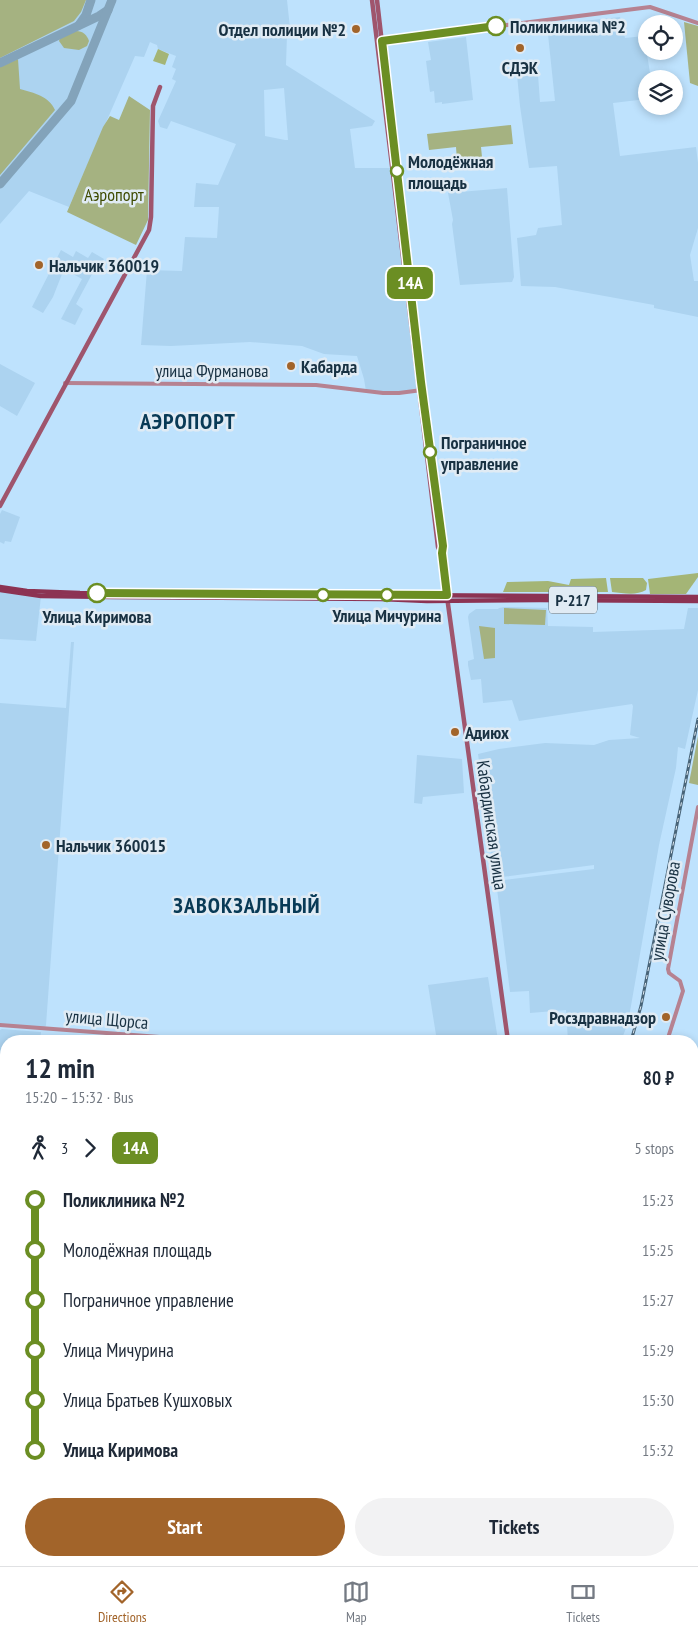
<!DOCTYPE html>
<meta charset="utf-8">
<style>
:root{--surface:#fff;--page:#f2f2f3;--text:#1f2937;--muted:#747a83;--line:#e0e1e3;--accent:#a2642a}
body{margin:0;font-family:"PT Sans Narrow",sans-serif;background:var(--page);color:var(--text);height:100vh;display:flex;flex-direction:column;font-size:19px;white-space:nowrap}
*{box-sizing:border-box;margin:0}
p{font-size:16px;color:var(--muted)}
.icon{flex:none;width:28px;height:28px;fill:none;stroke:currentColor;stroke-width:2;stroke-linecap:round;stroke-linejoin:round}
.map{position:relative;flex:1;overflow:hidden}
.drawer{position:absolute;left:0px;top:1035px;width:699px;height:531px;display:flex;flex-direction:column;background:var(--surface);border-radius:20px 20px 0 0;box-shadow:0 2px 8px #0003}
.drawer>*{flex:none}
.badge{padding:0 10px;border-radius:8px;font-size:18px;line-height:32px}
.tools{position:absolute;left:638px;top:15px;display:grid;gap:10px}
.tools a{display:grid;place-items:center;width:45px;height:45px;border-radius:50%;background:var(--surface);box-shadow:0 2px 8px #0003;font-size:25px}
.map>.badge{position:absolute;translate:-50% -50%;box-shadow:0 0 0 2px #fff}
.legs{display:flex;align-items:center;gap:8px;height:55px;padding:0 25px;font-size:16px}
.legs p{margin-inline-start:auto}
.headline{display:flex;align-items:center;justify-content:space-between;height:85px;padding:0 25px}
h1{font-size:28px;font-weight:800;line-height:38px}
.cta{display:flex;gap:10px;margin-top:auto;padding:10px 25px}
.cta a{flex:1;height:58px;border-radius:30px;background:var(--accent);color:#fff;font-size:20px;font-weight:800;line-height:58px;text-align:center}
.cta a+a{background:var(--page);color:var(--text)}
ul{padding:0 25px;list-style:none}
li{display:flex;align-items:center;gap:18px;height:50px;font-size:19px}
li i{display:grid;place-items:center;width:8px;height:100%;margin:0 6px;background:currentColor}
li i::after{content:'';width:12px;height:12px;margin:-6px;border:4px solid;border-radius:50%;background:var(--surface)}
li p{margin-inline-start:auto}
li:first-child i{background:linear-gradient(#0000 50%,currentColor 0)}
li:last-child i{background:linear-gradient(currentColor 50%,#0000 0)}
.tab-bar{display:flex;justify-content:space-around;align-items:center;height:70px;border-top:1px solid var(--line);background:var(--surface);font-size:14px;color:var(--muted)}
.tab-bar a{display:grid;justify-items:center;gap:2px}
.tab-bar .current{color:var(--accent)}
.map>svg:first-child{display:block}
.built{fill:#acd3f0;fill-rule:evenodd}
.green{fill:#a5b281}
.forest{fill:#a4b576}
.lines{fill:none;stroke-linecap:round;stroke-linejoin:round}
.taxiway{stroke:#83a3ba;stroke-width:9}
.tertiary{stroke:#b68291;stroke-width:4}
.secondary{stroke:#9f556d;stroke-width:4.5}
.primary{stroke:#8c3353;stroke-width:4.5}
.rail-casing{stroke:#486478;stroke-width:3}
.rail{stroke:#e0ebf4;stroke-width:1;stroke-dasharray:4;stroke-linecap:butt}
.line-1-casing{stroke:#fff;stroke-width:11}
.line-1{stroke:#6b8e23;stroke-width:8}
.stop-1-dot{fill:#fff;stroke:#6b8e23;stroke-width:2.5}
.poi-dot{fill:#a2642a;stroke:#e0ebf4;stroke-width:2}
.labels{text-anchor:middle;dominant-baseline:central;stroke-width:5;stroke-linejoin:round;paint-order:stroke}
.shield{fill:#e0ebf4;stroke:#546977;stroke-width:1}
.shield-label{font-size:16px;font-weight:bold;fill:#183142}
.stop-label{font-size:18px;font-weight:bold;fill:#183142;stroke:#e0ebf4;text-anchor:start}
.poi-label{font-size:18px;font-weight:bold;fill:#183142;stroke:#e0ebf4;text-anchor:start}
.park-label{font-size:18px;fill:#3e4b00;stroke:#e0ebf4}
.street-label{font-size:18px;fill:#183142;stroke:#e0ebf4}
.district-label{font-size:22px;font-weight:bold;letter-spacing:1px;fill:#083a56;stroke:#e0ebf4}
</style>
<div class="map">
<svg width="698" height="1566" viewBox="0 0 698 1566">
<rect width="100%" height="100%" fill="#bee2fd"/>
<g class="built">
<path d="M0 0H287L290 28 287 35 286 65 375 121 372 126 350 129 355 168H392L418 391 410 392 366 391 364 379 357 356 324 354 302 346 250 342 171 346 141 345 147 270 182 271 185 237 217 238 219 207H194L196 183 218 185 236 144 171 121 167 129 160 127 158 121 176 81 172 79 176 69 172 67 176 56 158 49 157 45 152 43 150 42 144 57 135 56 69 207 29 191 0 224ZM284 88 288 140H285L265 136 264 90Z"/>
<path d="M620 17 625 38 644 36 651 79H646V99L613 103 620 156 696 147 698 163V228L690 255 694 281H698V317L654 308V305L555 287 521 286 517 238 536 235 538 228 562 225 557 166 529 168 520 106 516 64 537 61 540 102 555 101 547 25Z"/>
<path d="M466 37 473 100 442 104V102L435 103 434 91 430 92 426 61 431 60 428 42Z"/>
<path d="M507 188 514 277 512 282 460 285 452 224 453 220 448 193Z"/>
<path d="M61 250 73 257 76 251 88 258 92 252 104 259 100 264 98 263 76 304 83 309 75 325 61 319 82 279 64 269 53 297 43 313 32 307Z"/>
<path d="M0 364 35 383 17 416 0 406Z"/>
<path d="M2 510 20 517 11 542 5 541 4 544 0 542V514Z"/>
<path d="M0 590 41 596 36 641 0 639Z"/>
<path d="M505 607 547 608 548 626 593 627V632L684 629 688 608H698V690L685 749 678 747 676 768 659 845 628 1023 621 1041H568L566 1010 530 1013 529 991 510 992 496 881 594 869V865L494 878 478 754 499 749 545 743 594 745 609 740 640 738 630 735 633 706 632 704 519 721 512 700 483 703 481 679 471 680 468 665V661L474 659 468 617 469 614 476 609H498L499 608Z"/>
<path d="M71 642H74L46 1025 45 1028 0 1025V703L66 708Z"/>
<path d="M417 755 462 759 464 793 423 797 422 804 414 803Z"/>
<path d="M488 977 498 1040 471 1041 470 1037 451 1038 450 1041H437L428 985Z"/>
<path d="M2 1029 41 1032 40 1041H6V1303L0 1304V1030Z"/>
<path d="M2 1447H6V1497L0 1496V1449Z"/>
<path d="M29 1560H160L159 1566H29Z"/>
</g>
<g class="green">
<path d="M0 0H86L81 12 74 21 0 58Z"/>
<path d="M684 22 698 26V86L690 83Z"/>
<path d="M76 31C83 31 87 35 89 41L87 46 79 50 64 48 59 41 60 38Z"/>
<path d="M18 59 20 89C34 93 49 96 55 110L0 175V67Z"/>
<path d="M129 96 150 110 148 220 136 245 67 212 103 127 110 116 119 120Z"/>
<path d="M511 125 513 144 481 147 482 157 457 160 456 147 429 150 427 134Z"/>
<path d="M504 608 546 610 545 625 504 624Z"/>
<path d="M479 626 495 628V658L484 659Z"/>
<path d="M698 736V785L689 783Z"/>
</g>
<g class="forest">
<path d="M158 49 169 54 165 65 153 61Z"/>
<path d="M698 573V577L686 594H650L648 579Z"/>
<path d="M606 578 608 592H503L507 582 548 581 569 585 571 579Z"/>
<path d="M610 578H643L647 583 646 590C636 596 623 593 612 592Z"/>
</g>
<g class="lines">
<g class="taxiway">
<path d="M79 25 86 15 91 0"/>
<path d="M0 63 99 16 108 10"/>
<path d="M0 184 71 101 112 0"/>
</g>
<g class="tertiary">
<path d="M380 41 650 7 698 23"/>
<path d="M65 383 316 385 383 393H399L422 390"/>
<path d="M0 1025 213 1041"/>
<path d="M667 1041 683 991 680 981 669 973 668 969 698 807"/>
<path d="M692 1063 698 1065"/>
<path d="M501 1566V1560"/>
</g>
<g class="secondary">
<path d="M372 0 438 547 441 553"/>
<path d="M377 0 421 382 443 546 441 553 508 1041"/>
<path d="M0 506 149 230 151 217 153 106 160 87"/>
<path d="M692 1300 698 1302"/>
<path d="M0 1380 6 1378"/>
<path d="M218 1566 219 1560"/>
<path d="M350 1566V1560"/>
</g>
<g class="primary">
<path d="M0 587 27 591 80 593 698 597"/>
<path d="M0 590 41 596 113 597 381 599 427 601 539 600 698 601"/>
</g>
<defs>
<g id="rail">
<path d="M631 1041 641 1006 698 719"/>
<path d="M0 1088 6 1109"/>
<path d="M0 1214 6 1222"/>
<path d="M0 1254 6 1262"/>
</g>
</defs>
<use href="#rail" class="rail-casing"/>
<use href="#rail" class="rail"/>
</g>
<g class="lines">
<defs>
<path id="line-1" d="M97 593 447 595 442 553 443 546 421 382 382 41 496 26"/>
</defs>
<use href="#line-1" class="line-1-casing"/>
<use href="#line-1" class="line-1"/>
</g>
<g class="stop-1-dot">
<circle cx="496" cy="26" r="9"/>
<circle cx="397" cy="171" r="6"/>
<circle cx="430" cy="452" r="6"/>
<circle cx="97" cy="593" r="9"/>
<circle cx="323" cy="595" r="6"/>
<circle cx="387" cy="595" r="6"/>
</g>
<g class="poi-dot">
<circle cx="356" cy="29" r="5"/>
<circle cx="520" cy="48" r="5"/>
<circle cx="39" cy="265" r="5"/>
<circle cx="291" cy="366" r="5"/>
<circle cx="455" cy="732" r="5"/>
<circle cx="46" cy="845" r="5"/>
<circle cx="666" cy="1017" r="5"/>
</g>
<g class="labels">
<rect class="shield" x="549" y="586.5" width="48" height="27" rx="4"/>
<g class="shield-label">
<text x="573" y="600">Р-217</text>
</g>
<g class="stop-label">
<text x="510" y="26">Поликлиника №2</text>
<text x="408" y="161">Молодёжная<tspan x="408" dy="21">площадь</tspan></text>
<text x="441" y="442">Пограничное<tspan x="441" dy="21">управление</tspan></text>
<text x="387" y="615" text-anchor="middle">Улица Мичурина</text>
<text x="97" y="616" text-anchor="middle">Улица Киримова</text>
</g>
<g class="poi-label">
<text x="346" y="29" text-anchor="end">Отдел полиции №2</text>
<text x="520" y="67" text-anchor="middle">СДЭК</text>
<text x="49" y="265">Нальчик 360019</text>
<text x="301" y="366">Кабарда</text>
<text x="465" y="732">Адиюх</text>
<text x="56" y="845">Нальчик 360015</text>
<text x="656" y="1017" text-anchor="end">Росздравнадзор</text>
</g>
<g class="park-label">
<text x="114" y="194">Аэропорт</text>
</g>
<g class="street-label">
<text x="212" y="370">улица Фурманова</text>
<text transform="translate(492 825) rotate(82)">Кабардинская улица</text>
<text transform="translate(665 911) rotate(-80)">улица Суворова</text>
<text transform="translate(107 1019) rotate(5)">улица Щорса</text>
</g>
<g class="district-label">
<text x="188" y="421">АЭРОПОРТ</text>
<text x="247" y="905">ЗАВОКЗАЛЬНЫЙ</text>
</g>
</g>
</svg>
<div class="tools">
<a><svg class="icon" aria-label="locate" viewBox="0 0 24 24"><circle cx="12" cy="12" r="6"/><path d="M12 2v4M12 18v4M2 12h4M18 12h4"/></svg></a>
<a><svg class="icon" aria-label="layers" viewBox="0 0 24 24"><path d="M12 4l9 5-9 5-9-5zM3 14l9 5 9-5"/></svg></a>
</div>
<b class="badge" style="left:410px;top:283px;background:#6b8e23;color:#fff">14А</b>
<section class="drawer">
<div class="headline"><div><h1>12 min</h1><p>15:20 – 15:32 · Bus</p></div><b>80 ₽</b></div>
<div class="legs"><svg class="icon" aria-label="walk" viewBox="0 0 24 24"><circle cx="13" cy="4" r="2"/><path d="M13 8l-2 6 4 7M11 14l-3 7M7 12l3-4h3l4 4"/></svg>3<svg class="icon" aria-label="forward" viewBox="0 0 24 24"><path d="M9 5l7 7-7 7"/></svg><b class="badge" style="background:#6b8e23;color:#fff">14А</b><p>5 stops</p></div>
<ul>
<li><i style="color:#6b8e23"></i><b>Поликлиника №2</b><p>15:23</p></li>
<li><i style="color:#6b8e23"></i><span>Молодёжная площадь</span><p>15:25</p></li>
<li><i style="color:#6b8e23"></i><span>Пограничное управление</span><p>15:27</p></li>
<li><i style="color:#6b8e23"></i><span>Улица Мичурина</span><p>15:29</p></li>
<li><i style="color:#6b8e23"></i><span>Улица Братьев Кушховых</span><p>15:30</p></li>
<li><i style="color:#6b8e23"></i><b>Улица Киримова</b><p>15:32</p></li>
</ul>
<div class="cta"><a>Start</a><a>Tickets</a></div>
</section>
</div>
<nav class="tab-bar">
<a class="current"><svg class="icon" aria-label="directions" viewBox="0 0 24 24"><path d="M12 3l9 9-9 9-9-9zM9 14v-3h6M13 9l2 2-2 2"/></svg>Directions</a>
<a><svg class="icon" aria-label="map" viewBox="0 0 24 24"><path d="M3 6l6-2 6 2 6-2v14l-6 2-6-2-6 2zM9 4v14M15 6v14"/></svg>Map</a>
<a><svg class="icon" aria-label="tickets" viewBox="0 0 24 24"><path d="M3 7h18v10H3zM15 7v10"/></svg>Tickets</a>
</nav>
